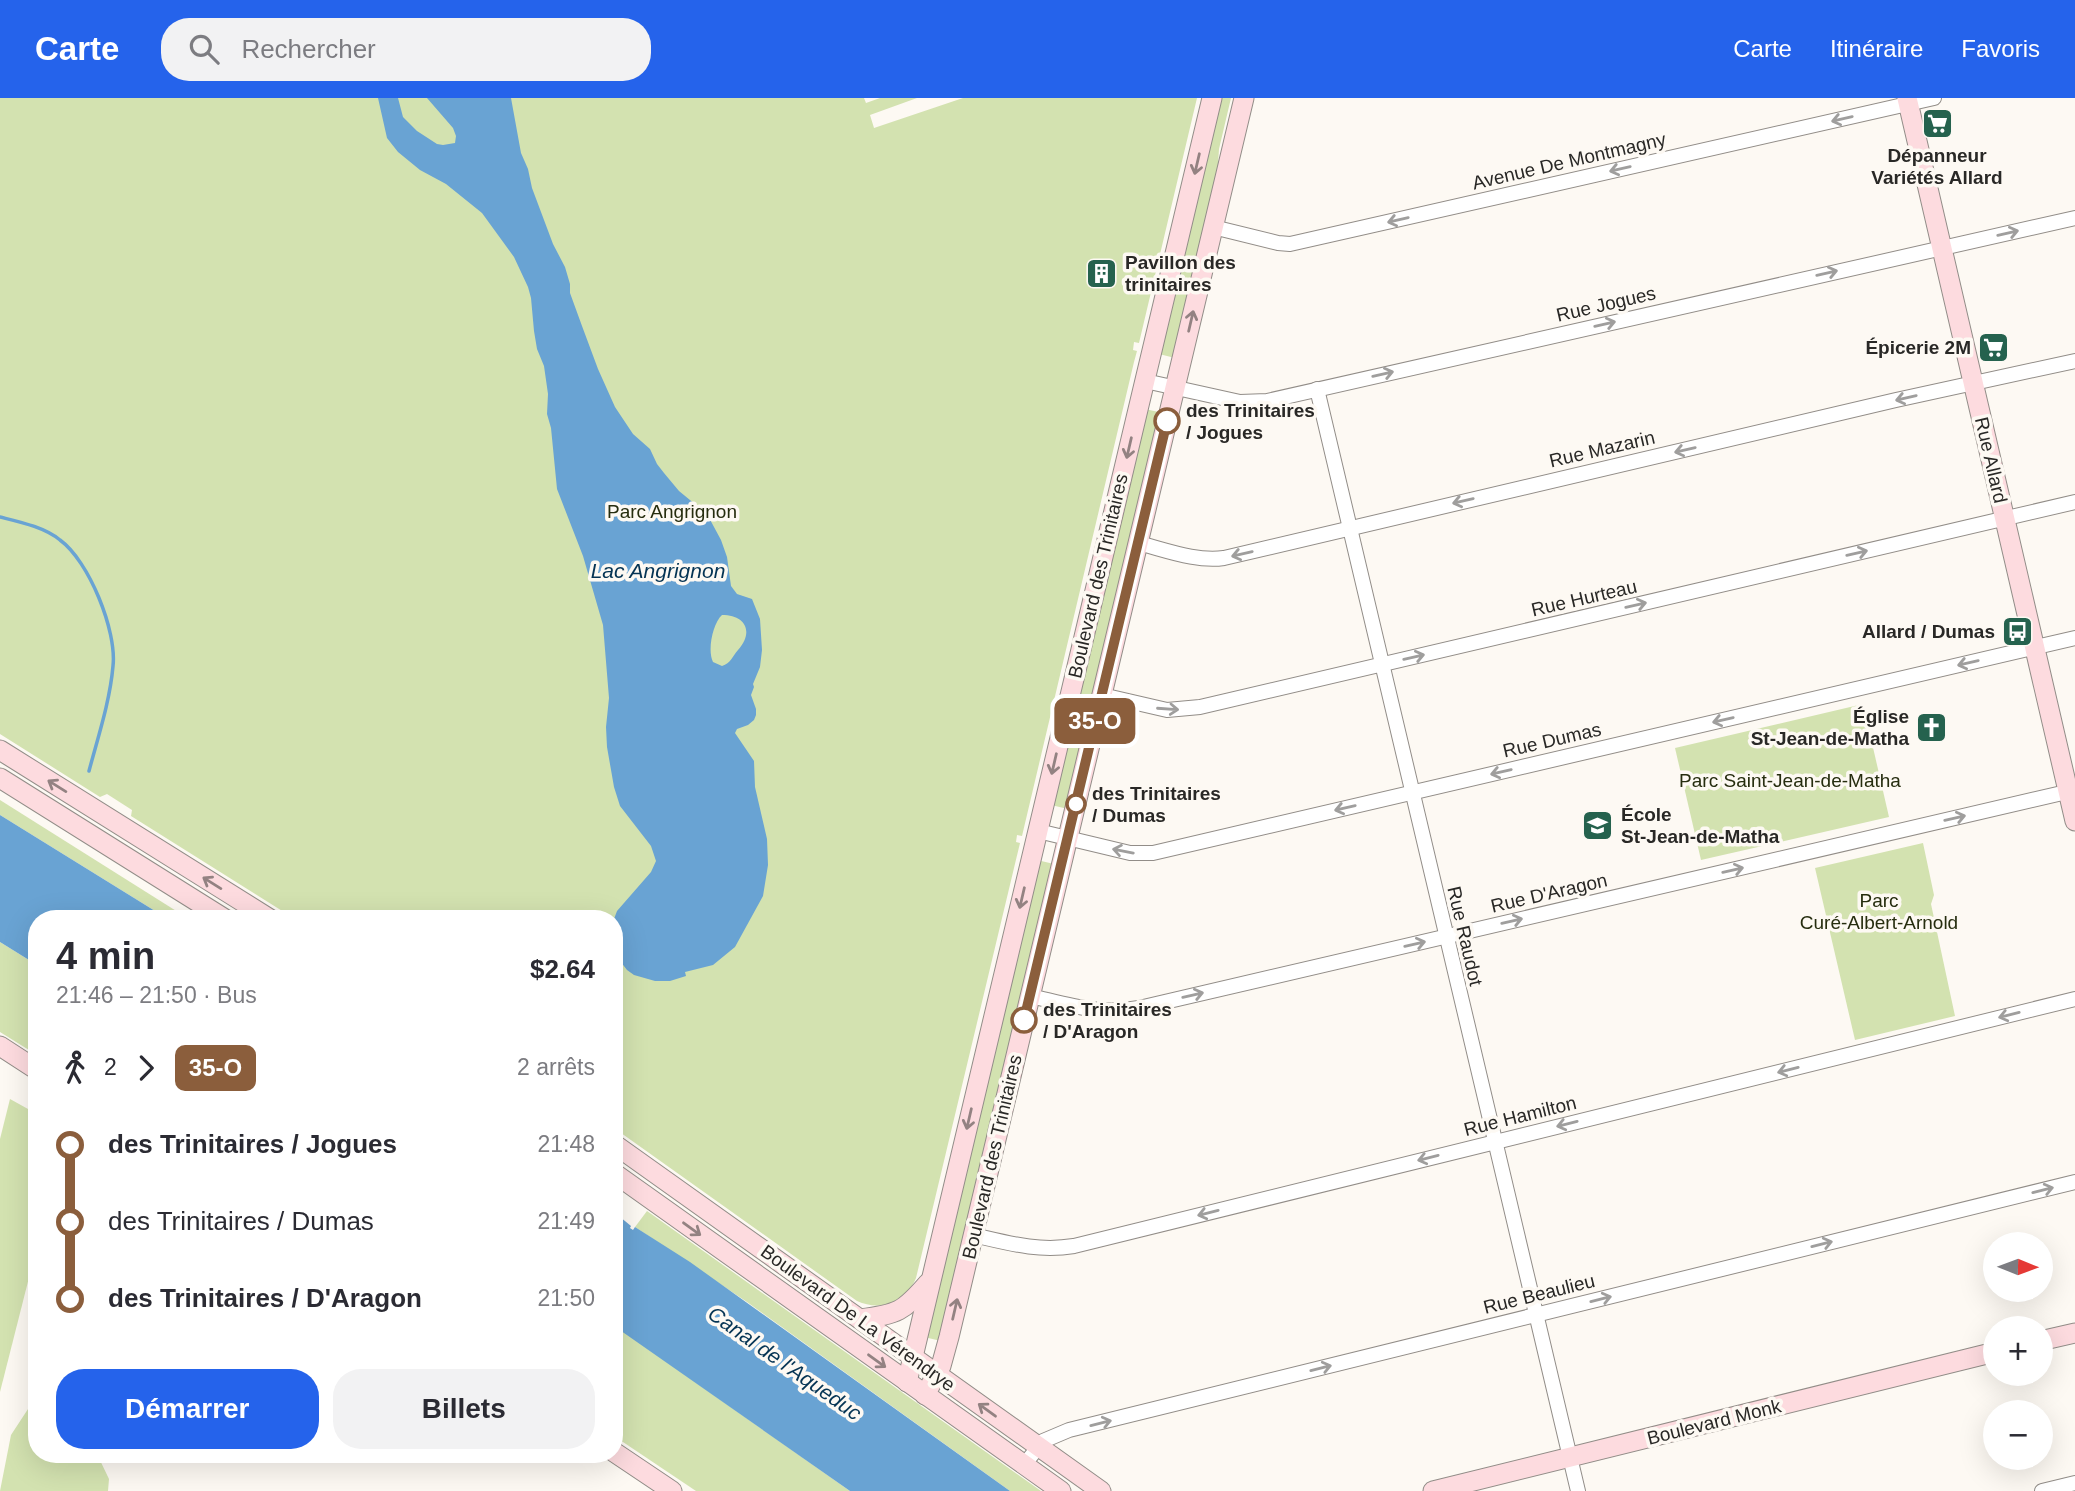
<!DOCTYPE html>
<html lang="fr">
<meta charset="utf-8">
<style>
:root{--surface:#fff;--page:#f2f2f3;--text:#2b2b33;--muted:#7c7c81;--accent:#2563eb}
body{margin:0;font-family:Arial,sans-serif;background:var(--page);color:var(--text);height:100vh;display:flex;flex-direction:column;font-size:26px;white-space:nowrap}
*{box-sizing:border-box;margin:0}
p{font-size:23px;color:var(--muted)}
.icon{flex:none;width:38px;height:38px;fill:none;stroke:currentColor;stroke-width:2;stroke-linecap:round;stroke-linejoin:round}
.map{position:relative;flex:1;overflow:hidden}
.drawer{position:absolute;left:28px;top:812px;width:595px;height:553px;display:flex;flex-direction:column;background:var(--surface);border-radius:28px;box-shadow:0 7px 28px #0002}
.drawer>*{flex:none}
.badge{padding:0 14px;border-radius:10px;font-size:24px;line-height:46px}
.needle{width:46px;rotate:91deg}
.controls{position:absolute;left:1983px;top:1134px;display:grid;gap:14px}
.controls a{display:grid;place-items:center;width:70px;height:70px;border-radius:50%;background:var(--surface);box-shadow:0 7px 28px #0002;font-size:35px}
.map>.badge{position:absolute;translate:-50% -50%;box-shadow:0 0 0 4px #fff}
.legs{display:flex;align-items:center;gap:10px;height:77px;padding:0 28px;font-size:23px}
.legs p{margin-inline-start:auto}
.summary{display:flex;align-items:center;justify-content:space-between;height:119px;padding:0 28px}
h1{font-size:38px;font-weight:700;line-height:52px}
.cta{display:flex;gap:14px;margin-top:auto;padding:14px 28px}
.cta a{flex:1;height:80px;border-radius:28px;background:var(--accent);color:#fff;font-size:28px;font-weight:700;line-height:80px;text-align:center}
.cta a+a{background:var(--page);color:var(--text)}
ul{padding:0 28px;list-style:none}
li{display:flex;align-items:center;gap:24px;height:77px;font-size:26px}
li i{display:grid;place-items:center;width:10px;height:100%;margin:0 9px;background:currentColor}
li i::after{content:'';width:18px;height:18px;margin:-9px;border:5px solid;border-radius:50%;background:var(--surface)}
li p{margin-inline-start:auto}
li:first-child i{background:linear-gradient(#0000 50%,currentColor 0)}
li:last-child i{background:linear-gradient(currentColor 50%,#0000 0)}
header{display:flex;align-items:center;gap:42px;box-sizing:border-box;height:98px;padding:0 35px;background:var(--accent);color:#fff}
header strong{font-size:33px}
nav{display:flex;gap:38px;margin-inline-start:auto;font-size:24px}
.search{width:490px;height:63px;background:var(--page);display:flex;align-items:center;gap:18px;box-sizing:border-box;padding:0 24px;border-radius:28px;color:var(--muted);font-size:26px}
.map>svg:first-child{display:block}
.green{fill:#d3e2b0}
.water{fill:#69a3d3;fill-rule:evenodd}
.lines{fill:none;stroke-linecap:round;stroke-linejoin:round}
.stream{stroke:#69a3d3;stroke-width:3.5}
.street-casing{stroke:#928d88;stroke-width:16}
.secondary-casing{stroke:#928d88;stroke-width:21}
.street{stroke:#fff;stroke-width:14}
.secondary{stroke:#fddbdf;stroke-width:19}
.oneway{stroke:#9f9e9d}
.oneway2{stroke:#938282}
.line-1-casing{stroke:#fff;stroke-width:16}
.line-1{stroke:#8b5e3c;stroke-width:10}
.stop-1-dot{fill:#fff;stroke:#8b5e3c;stroke-width:3.5}
.labels{text-anchor:middle;dominant-baseline:central;stroke-width:7;stroke-linejoin:round;paint-order:stroke}
.poi-label{font-size:19px;font-weight:bold;fill:#292826;stroke:#fdf9f3;text-anchor:end}
.street-label{font-size:19px;fill:#292826;stroke:#fdf9f3}
.stop-label{font-size:19px;font-weight:bold;fill:#292826;stroke:#fdf9f3;text-anchor:start}
.park-label{font-size:19px;fill:#262d0f;stroke:#fdf9f3}
.water-label{font-size:21px;font-style:italic;fill:#053454;stroke:#fdf9f3}
</style>
<header>
<strong>Carte</strong>
<div class="search"><svg class="icon" aria-label="search" viewBox="0 0 24 24"><circle cx="10" cy="10" r="6"/><path d="M15 15l6 6"/></svg>Rechercher</div>
<nav><a>Carte</a><a>Itinéraire</a><a>Favoris</a></nav>
</header>
<div class="map">
<svg width="2075" height="1393" viewBox="0 0 2075 1393">
<rect width="100%" height="100%" fill="#fdf9f3"/>
<g class="green">
<path d="M0 0H864L866 5 880 0H917L870 17 874 30 963 0H1197L1139 245 1134 244 1133 252 1137 253 1134 264 1022 738 1017 737 1016 744 1020 745 916 1180C906 1204 881 1214 857 1203L614 1030V821H295L131 718 132 712 107 696 100 699 0 636Z"/>
<path d="M1219 0H1231L1219 51 1217 82 1175 260 1159 256Z"/>
<path d="M1145 311 1163 315 1068 711 1051 707Z"/>
<path d="M1863 606 1889 719 1701 762 1675 650Z"/>
<path d="M0 702 189 821H168L0 717Z"/>
<path d="M1923 745 1934 797 1931 806 1955 918 1855 942 1815 770Z"/>
<path d="M1037 762 1054 766 941 1243 924 1239Z"/>
<path d="M0 844 37 867V957L0 934Z"/>
<path d="M10 1001 37 1016V1148L0 1294V1041Z"/>
<path d="M647 1113 1041 1393H1010L747 1204 635 1129Z"/>
<path d="M614 1228 627 1236 850 1393H696L614 1338Z"/>
<path d="M37 1309V1356H97L109 1381 108 1393H0L11 1337 28 1311Z"/>
</g>
<g class="water">
<path d="M378 0H398L403 19 417 33 437 46 443 47 455 45 456 38 453 30 427 0H511L521 55 528 71 532 90 553 146 565 169 570 186V195L582 228 598 271 615 309 633 336 650 351 657 366 664 375 679 393 707 416 721 442 727 459 731 488 737 496 752 501 760 521 762 552 760 569 753 586 754 589 751 597 756 611V617L754 622 748 627 737 631 735 635 754 663 755 689 767 741 768 767 763 798 735 849 713 867 685 874 686 878 670 883H655L634 877 627 872 614 855V821L617 813 651 774 656 763 651 748 620 708 614 689 607 649 606 629 609 600 603 527 583 458 557 391 551 330 547 316 548 296 544 268 537 251 534 233 531 200 528 189 514 159 482 115 446 86 420 72 398 54 387 40ZM722 517C746 517 754 534 738 552 732 559 731 565 722 568L713 564C707 552 713 525 722 517Z"/>
<path d="M0 717 168 821H37V867L0 844Z"/>
<path d="M614 1114 631 1128 630 1130 633 1132 635 1129 690 1164 1010 1393H850L614 1228Z"/>
</g>
<g class="lines">
<path class="stream" d="M0 419C20 424 44 429 60 442 89 463 117 533 113 568 110 603 98 639 89 673"/>
<defs>
<g id="street">
<path d="M1213 129 1278 145 1290 146 1934 0"/>
<path d="M1145 283 1240 304 1267 303 2075 120"/>
<path d="M1317 291 1578 1393"/>
<path d="M1138 445C1166 452 1196 464 1224 460L1896 302 2075 263"/>
<path d="M1102 597 1167 612 1200 609 2075 404"/>
<path d="M1038 733 1130 755H1153L2075 540"/>
<path d="M1030 898C1070 907 1098 917 1139 910L2075 692"/>
<path d="M973 1137C1008 1145 1038 1154 1074 1148L2075 901"/>
<path d="M1024 1367 1043 1343 1069 1332 2075 1084"/>
<path d="M2042 1393 2075 1385"/>
</g>
<g id="secondary">
<path d="M1907 0 2075 723"/>
<path d="M0 652 270 821"/>
<path d="M0 680 225 821"/>
<path d="M0 948 37 972"/>
<path d="M614 1046 1101 1393"/>
<path d="M614 1075 1061 1393"/>
<path d="M860 1221C898 1216 903 1214 928 1185"/>
<path d="M2040 1243 2075 1235"/>
<path d="M907 1284 1212 0"/>
<path d="M925 1297 941 1268 949 1239 1244 0"/>
<path d="M614 1354 672 1393"/>
<path d="M1433 1393 1995 1254"/>
</g>
</defs>
<use href="#street" class="street-casing"/>
<use href="#secondary" class="secondary-casing"/>
<use href="#street" class="street"/>
<use href="#secondary" class="secondary"/>
</g>
<defs><path id="oneway-shaft" d="M-6 0H5M1.5-3L5.5 0L1.5 3" fill="none" stroke-width="1.6" stroke-linecap="round" stroke-linejoin="round" transform="scale(1.75)"/></defs>
<g class="oneway">
<use href="#oneway-shaft" transform="translate(1842 21) rotate(167)"/>
<use href="#oneway-shaft" transform="translate(1620 71) rotate(167)"/>
<use href="#oneway-shaft" transform="translate(1398 122) rotate(167)"/>
<use href="#oneway-shaft" transform="translate(2008 135) rotate(-13)"/>
<use href="#oneway-shaft" transform="translate(1827 175) rotate(-13)"/>
<use href="#oneway-shaft" transform="translate(1605 226) rotate(-13)"/>
<use href="#oneway-shaft" transform="translate(1383 276) rotate(-13)"/>
<use href="#oneway-shaft" transform="translate(1906 300) rotate(167)"/>
<use href="#oneway-shaft" transform="translate(1685 352) rotate(167)"/>
<use href="#oneway-shaft" transform="translate(1463 403) rotate(167)"/>
<use href="#oneway-shaft" transform="translate(1857 455) rotate(-13)"/>
<use href="#oneway-shaft" transform="translate(1242 456) rotate(167)"/>
<use href="#oneway-shaft" transform="translate(1636 507) rotate(-13)"/>
<use href="#oneway-shaft" transform="translate(1414 559) rotate(-13)"/>
<use href="#oneway-shaft" transform="translate(1968 565) rotate(167)"/>
<use href="#oneway-shaft" transform="translate(1168 611) rotate(4)"/>
<use href="#oneway-shaft" transform="translate(1723 622) rotate(167)"/>
<use href="#oneway-shaft" transform="translate(1501 674) rotate(167)"/>
<use href="#oneway-shaft" transform="translate(1345 710) rotate(167)"/>
<use href="#oneway-shaft" transform="translate(1955 720) rotate(-13)"/>
<use href="#oneway-shaft" transform="translate(1123 753) rotate(-169)"/>
<use href="#oneway-shaft" transform="translate(1733 772) rotate(-13)"/>
<use href="#oneway-shaft" transform="translate(1512 823) rotate(-13)"/>
<use href="#oneway-shaft" transform="translate(1415 846) rotate(-13)"/>
<use href="#oneway-shaft" transform="translate(1193 897) rotate(-13)"/>
<use href="#oneway-shaft" transform="translate(2009 917) rotate(166)"/>
<use href="#oneway-shaft" transform="translate(1788 972) rotate(166)"/>
<use href="#oneway-shaft" transform="translate(1567 1026) rotate(166)"/>
<use href="#oneway-shaft" transform="translate(1428 1060) rotate(166)"/>
<use href="#oneway-shaft" transform="translate(2043 1092) rotate(-14)"/>
<use href="#oneway-shaft" transform="translate(1208 1115) rotate(166)"/>
<use href="#oneway-shaft" transform="translate(1822 1146) rotate(-14)"/>
<use href="#oneway-shaft" transform="translate(1601 1201) rotate(-14)"/>
<use href="#oneway-shaft" transform="translate(1321 1270) rotate(-14)"/>
<use href="#oneway-shaft" transform="translate(1101 1325) rotate(-14)"/>
</g>
<g class="oneway2">
<use href="#oneway-shaft" transform="translate(1197 66) rotate(103)"/>
<use href="#oneway-shaft" transform="translate(1191 223) rotate(-77)"/>
<use href="#oneway-shaft" transform="translate(1129 350) rotate(103)"/>
<use href="#oneway-shaft" transform="translate(1054 666) rotate(103)"/>
<use href="#oneway-shaft" transform="translate(57 688) rotate(-148)"/>
<use href="#oneway-shaft" transform="translate(212 785) rotate(-148)"/>
<use href="#oneway-shaft" transform="translate(1022 800) rotate(103)"/>
<use href="#oneway-shaft" transform="translate(969 1021) rotate(103)"/>
<use href="#oneway-shaft" transform="translate(692 1131) rotate(36)"/>
<use href="#oneway-shaft" transform="translate(955 1211) rotate(-77)"/>
<use href="#oneway-shaft" transform="translate(877 1263) rotate(36)"/>
<use href="#oneway-shaft" transform="translate(987 1312) rotate(-144)"/>
</g>
<g class="lines">
<defs>
<path id="line-1" d="M1024 922 1167 323"/>
</defs>
<use href="#line-1" class="line-1-casing"/>
<use href="#line-1" class="line-1"/>
</g>
<defs>
<symbol id="supermarket-square" viewBox="-11 -11 22 22"><rect x="-9" y="-9" width="18" height="18" rx="4" fill="#25624e" stroke="#fdf9f3"/><path d="M-6-5.5h2.5l.6 2H6L4.5 2H-2.5L-4.4-4H-6ZM-1.5 3.2a1.3 1.3 0 1 0 .1 0ZM3 3.2a1.3 1.3 0 1 0 .1 0Z" fill="#fff"/></symbol>
<symbol id="building-square" viewBox="-11 -11 22 22"><rect x="-9" y="-9" width="18" height="18" rx="4" fill="#25624e" stroke="#fdf9f3"/><path d="M-4-6H4V6H1V3H-1V6H-4ZM-2.5-4.3h1.7v1.8h-1.7ZM.8-4.3h1.7v1.8H.8ZM-2.5-1h1.7V.8h-1.7ZM.8-1h1.7V.8H.8Z" fill="#fff"/></symbol>
<symbol id="bus-square" viewBox="-11 -11 22 22"><rect x="-9" y="-9" width="18" height="18" rx="4" fill="#25624e" stroke="#fdf9f3"/><path d="M-5-6H5V4H4V6H2V4H-2V6H-4V4H-5ZM-3.5-4V0h7V-4ZM-3.5 1.2v1.5H-2V1.2ZM2 1.2v1.5H3.5V1.2Z" fill="#fff"/></symbol>
<symbol id="church-square" viewBox="-11 -11 22 22"><rect x="-9" y="-9" width="18" height="18" rx="4" fill="#25624e" stroke="#fdf9f3"/><path d="M-1.2-6h2.4v3.5h3.3v2.4h-3.3V6h-2.4V-.1h-3.3v-2.4h3.3Z" fill="#fff"/></symbol>
<symbol id="school-square" viewBox="-11 -11 22 22"><rect x="-9" y="-9" width="18" height="18" rx="4" fill="#25624e" stroke="#fdf9f3"/><path d="M0-5L7-2L0 1L-7-2ZM-4 1L0 2.5L4 1V4Q0 6-4 4Z" fill="#fff"/></symbol>
</defs>
<g fill-rule="evenodd">
<use href="#supermarket-square" x="1920" y="8" width="35" height="35"/>
<use href="#building-square" x="1084" y="158" width="35" height="35"/>
<use href="#supermarket-square" x="1976" y="232" width="35" height="35"/>
<use href="#bus-square" x="2000" y="516" width="35" height="35"/>
<use href="#church-square" x="1914" y="612" width="35" height="35"/>
<use href="#school-square" x="1580" y="710" width="35" height="35"/>
</g>
<g class="stop-1-dot">
<circle cx="1167" cy="323" r="12"/>
<circle cx="1076" cy="706" r="9"/>
<circle cx="1024" cy="922" r="12"/>
</g>
<g class="labels">
<g class="poi-label">
<text x="1937" y="57" text-anchor="middle">Dépanneur<tspan x="1937" dy="22">Variétés Allard</tspan></text>
<text x="1125" y="164" text-anchor="start">Pavillon des<tspan x="1125" dy="22">trinitaires</tspan></text>
<text x="1971" y="249">Épicerie 2M</text>
<text x="1995" y="533">Allard / Dumas</text>
<text x="1909" y="618">Église<tspan x="1909" dy="22">St-Jean-de-Matha</tspan></text>
<text x="1621" y="716" text-anchor="start">École<tspan x="1621" dy="22">St-Jean-de-Matha</tspan></text>
</g>
<g class="street-label">
<text transform="translate(1569 63) rotate(-13)">Avenue De Montmagny</text>
<text transform="translate(1606 206) rotate(-13)">Rue Jogues</text>
<text transform="translate(1602 351) rotate(-13)">Rue Mazarin</text>
<text transform="translate(1991 362) rotate(77)">Rue Allard</text>
<text transform="translate(1098 478) rotate(-77)">Boulevard des Trinitaires</text>
<text transform="translate(1584 500) rotate(-13)">Rue Hurteau</text>
<text transform="translate(1552 642) rotate(-13)">Rue Dumas</text>
<text transform="translate(1549 795) rotate(-13)">Rue D'Aragon</text>
<text transform="translate(1465 838) rotate(77)">Rue Raudot</text>
<text transform="translate(1520 1018) rotate(-14)">Rue Hamilton</text>
<text transform="translate(992 1059) rotate(-77)">Boulevard des Trinitaires</text>
<text transform="translate(1539 1196) rotate(-14)">Rue Beaulieu</text>
<text transform="translate(858 1220) rotate(36)">Boulevard De La Vérendrye</text>
<text transform="translate(1714 1324) rotate(-14)">Boulevard Monk</text>
</g>
<g class="stop-label">
<text x="1186" y="312">des Trinitaires<tspan x="1186" dy="22">/ Jogues</tspan></text>
<text x="1092" y="695">des Trinitaires<tspan x="1092" dy="22">/ Dumas</tspan></text>
<text x="1043" y="911">des Trinitaires<tspan x="1043" dy="22">/ D'Aragon</tspan></text>
</g>
<g class="park-label">
<text x="672" y="413">Parc Angrignon</text>
<text x="1790" y="682">Parc Saint-Jean-de-Matha</text>
<text x="1879" y="802">Parc<tspan x="1879" dy="22">Curé-Albert-Arnold</tspan></text>
</g>
<g class="water-label">
<text x="658" y="472">Lac Angrignon</text>
<text transform="translate(785 1265) rotate(35)">Canal de l'Aqueduc</text>
</g>
</g>
</svg>
<div class="controls">
<a><svg class="needle" viewBox="-14 -14 28 28"><path d="M0-13l5 13h-10z" fill="#e53935"/><path d="M0 13l5-13h-10z" fill="#7c7c81"/></svg></a>
<a>+</a>
<a>−</a>
</div>
<b class="badge" style="left:1095px;top:623px;background:#8b5e3c;color:#fff">35-O</b>
<section class="drawer">
<div class="summary"><div><h1>4 min</h1><p>21:46 – 21:50 · Bus</p></div><b>$2.64</b></div>
<div class="legs"><svg class="icon" aria-label="walk" viewBox="0 0 24 24"><circle cx="13" cy="4" r="2"/><path d="M13 8l-2 6 4 7M11 14l-3 7M7 12l3-4h3l4 4"/></svg>2<svg class="icon" aria-label="forward" viewBox="0 0 24 24"><path d="M9 5l7 7-7 7"/></svg><b class="badge" style="background:#8b5e3c;color:#fff">35-O</b><p>2 arrêts</p></div>
<ul>
<li><i style="color:#8b5e3c"></i><b>des Trinitaires / Jogues</b><p>21:48</p></li>
<li><i style="color:#8b5e3c"></i><span>des Trinitaires / Dumas</span><p>21:49</p></li>
<li><i style="color:#8b5e3c"></i><b>des Trinitaires / D'Aragon</b><p>21:50</p></li>
</ul>
<div class="cta"><a>Démarrer</a><a>Billets</a></div>
</section>
</div>
